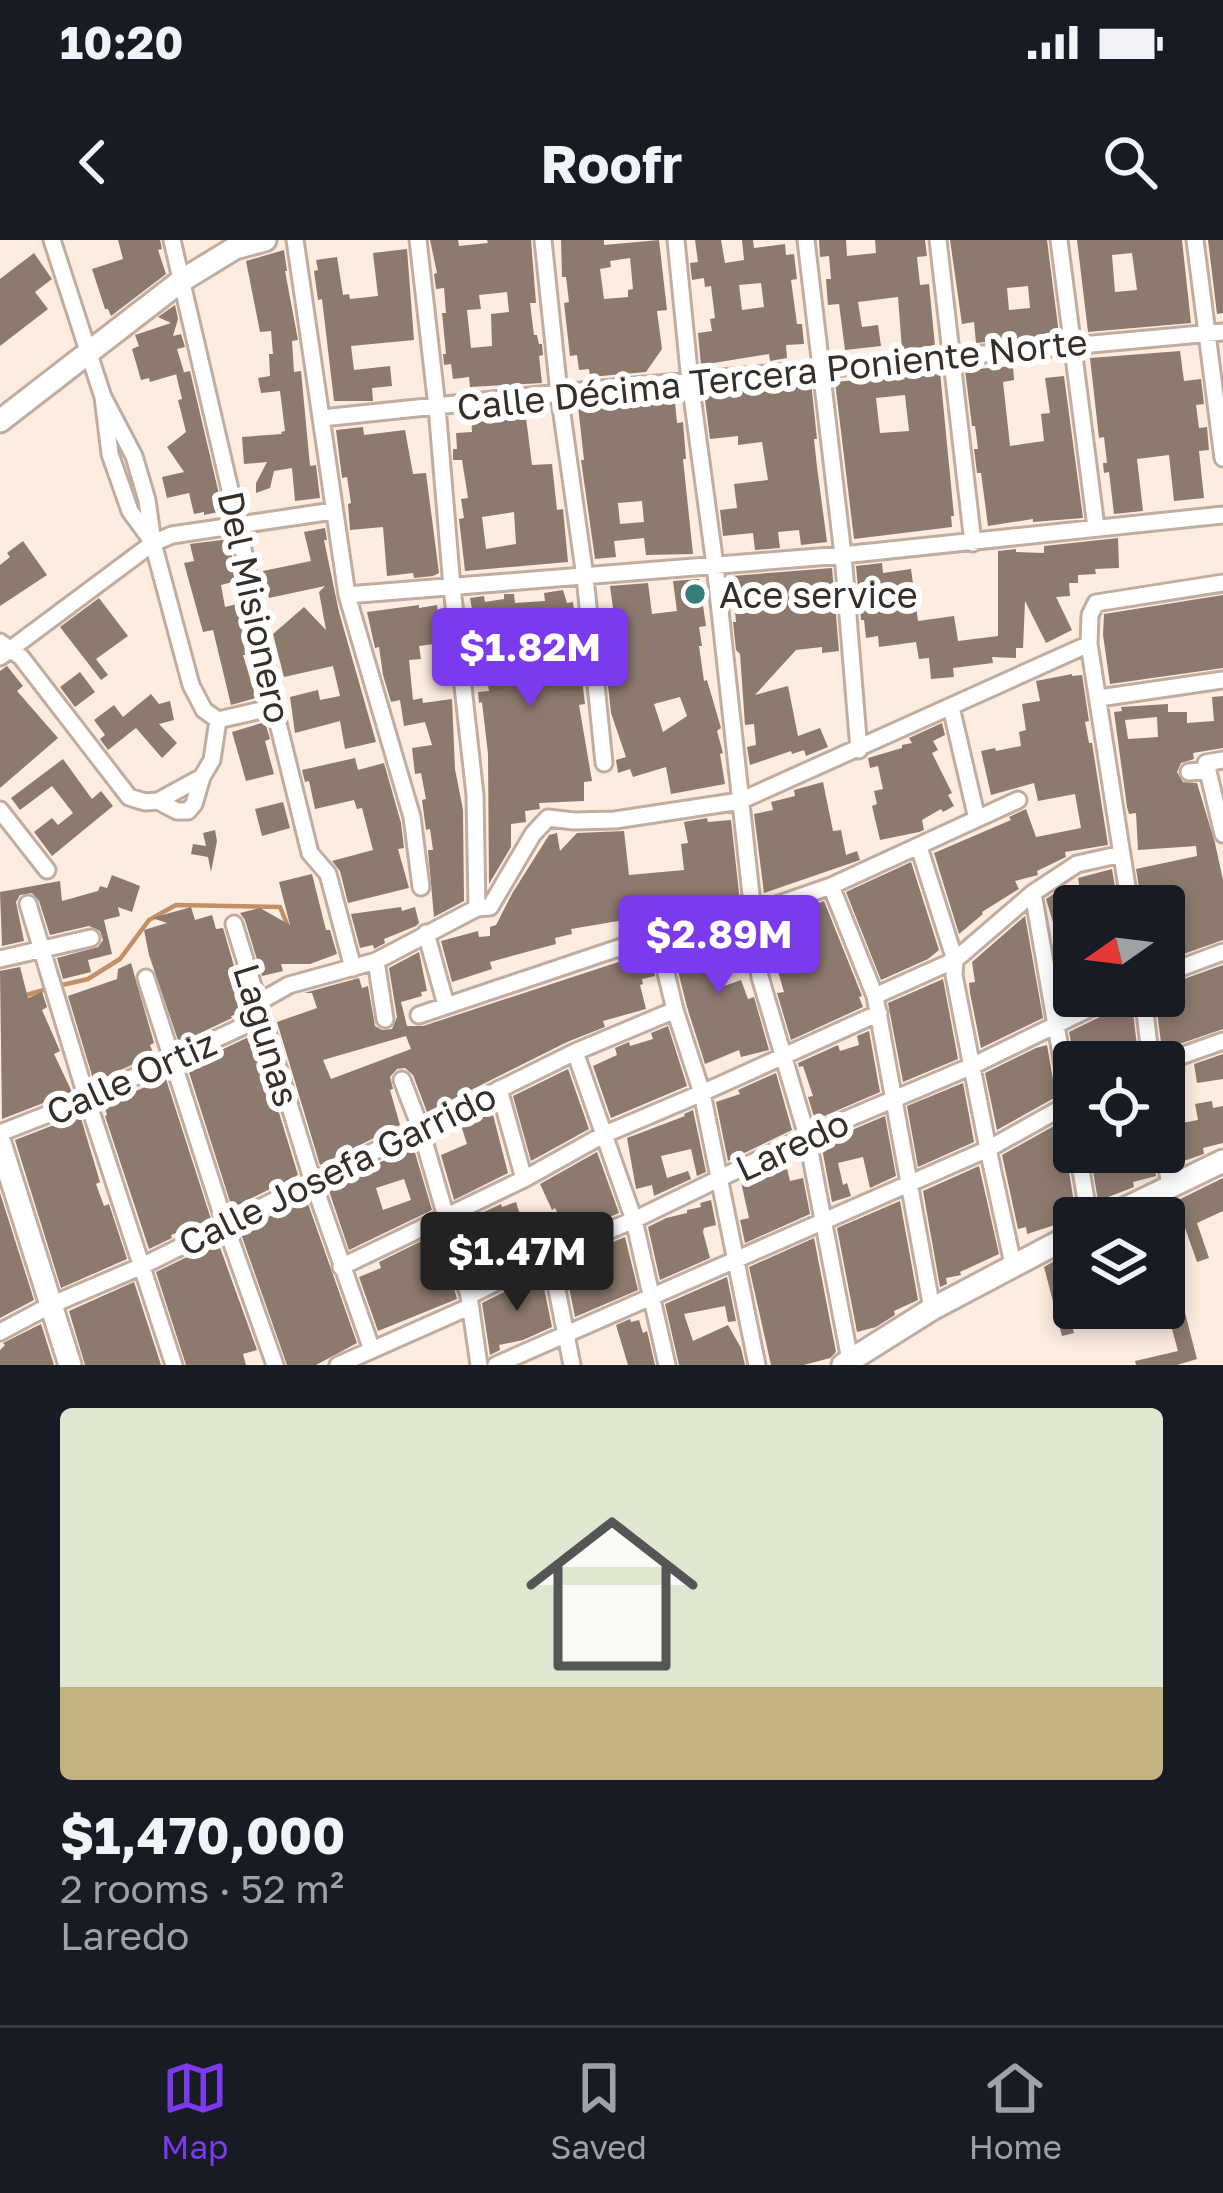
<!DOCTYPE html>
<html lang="en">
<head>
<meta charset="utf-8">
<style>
  body { margin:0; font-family:"Golos Text",sans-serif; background:#242831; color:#f1f3f6; height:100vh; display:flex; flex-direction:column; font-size:45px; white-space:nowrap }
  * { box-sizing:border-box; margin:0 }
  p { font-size:39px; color:#9ea1a6 }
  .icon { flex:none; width:66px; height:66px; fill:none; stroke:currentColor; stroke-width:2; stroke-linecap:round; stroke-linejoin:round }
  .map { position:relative; height:1125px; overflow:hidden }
  .drawer { display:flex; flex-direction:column; background:#171b24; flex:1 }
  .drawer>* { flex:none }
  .needle { width:78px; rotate:256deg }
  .tools { position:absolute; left:1053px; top:645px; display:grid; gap:24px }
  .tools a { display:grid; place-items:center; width:132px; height:132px; border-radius:12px; background:#171b24; box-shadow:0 6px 18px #0003; font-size:60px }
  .price { position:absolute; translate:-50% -102px; padding:0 27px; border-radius:12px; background:#7c3aed; color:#fff; font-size:39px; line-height:78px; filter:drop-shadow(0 3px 6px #0008) }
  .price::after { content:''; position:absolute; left:50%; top:72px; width:36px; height:27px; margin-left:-18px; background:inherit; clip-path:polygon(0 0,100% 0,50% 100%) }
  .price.current { background:#222; color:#fff }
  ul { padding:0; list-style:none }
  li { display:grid; align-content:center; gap:24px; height:636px; padding:0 60px }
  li+li { border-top:3px solid #363941 }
  li span { display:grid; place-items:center; height:372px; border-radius:12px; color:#555 }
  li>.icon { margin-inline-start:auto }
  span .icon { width:216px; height:216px; fill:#fffc; stroke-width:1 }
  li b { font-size:51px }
  .status { display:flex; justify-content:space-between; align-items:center; height:84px; padding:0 60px; background:#171b24; direction:ltr }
  .status svg { height:33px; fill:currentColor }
  header { display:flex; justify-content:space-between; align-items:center; height:156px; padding:0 60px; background:#171b24; font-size:54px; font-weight:700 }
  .dock { display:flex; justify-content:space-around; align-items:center; height:168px; border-top:3px solid #363941; background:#171b24; font-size:33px; color:#9ea1a6 }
  .dock a { display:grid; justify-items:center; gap:6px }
  .dock .current { color:#7c3aed }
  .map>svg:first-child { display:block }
</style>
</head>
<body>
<div class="status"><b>10:20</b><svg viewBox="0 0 49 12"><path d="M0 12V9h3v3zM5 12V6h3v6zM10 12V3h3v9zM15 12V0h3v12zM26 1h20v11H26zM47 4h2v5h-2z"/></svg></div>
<header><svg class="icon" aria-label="back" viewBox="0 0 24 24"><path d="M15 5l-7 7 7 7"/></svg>Roofr<svg class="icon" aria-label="search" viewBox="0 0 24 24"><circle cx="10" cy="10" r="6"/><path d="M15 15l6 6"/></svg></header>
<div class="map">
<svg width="1223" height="1125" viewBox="0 0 1223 1125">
  <rect width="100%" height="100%" fill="#fdece0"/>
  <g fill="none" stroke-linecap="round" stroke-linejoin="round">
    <path stroke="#c68e66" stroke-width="4.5" d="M58 746 88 739 120 719 149 680 176 665 280 667 287 684
      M23 756 47 749"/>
  </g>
  <path fill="#8d7a6e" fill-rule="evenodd" d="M118 0H160L162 9 158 10 166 34 111 76 108 69H105L92 29 123 19Z
    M430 0H458L459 6 488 3 487 0H531L536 63H530L534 95H537L539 104H542L543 115 539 116 542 143 470 147 469 137 453 139 451 124 444 125 443 114H446L442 73H446L444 48 436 49 434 34 437 33ZM507 52 509 72 491 74 492 106 471 108 467 70 481 69 479 55Z
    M561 0H604V5L659 0 667 70 657 71 662 109 646 132 590 137 589 129 579 130 577 115 570 116 564 63 569 62 566 37H562ZM630 18 633 49 628 50V57L604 59 600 29 611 27 610 21Z
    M695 0H721L725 23 744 20 742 0H753L754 8 785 4 786 15 794 14 797 39 791 40 797 84H802L804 104 786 105 787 118 770 121 769 114 701 125 698 93 712 91 710 79 715 78 711 46 705 47 704 38 692 40 690 23 698 22ZM761 43 764 67 742 70 739 45Z
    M819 0H846L847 16 876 13 875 0H925L927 16 917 17 920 45 929 44 935 106 902 109 898 57 858 62 862 87 878 85 881 106 845 110 839 64 828 65 826 39H831L829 16 820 17Z
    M950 0H1047L1059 94 976 103 974 82 962 84ZM1028 46 1030 68 1009 70 1007 48Z
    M1077 0H1182L1191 83 1088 92ZM1132 13 1137 50 1115 52 1112 15Z
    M1208 0H1223V73L1217 74Z
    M407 9 414 100 351 106 354 130 390 126 392 146 372 148 373 161H334L322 59 318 60 314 31 318 30 316 20 337 17 343 55 349 54 350 59 378 56 373 13Z
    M284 10 287 31H285L298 100 292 101 294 132 301 131 310 226 316 225 320 258 295 261 292 228 274 231 270 248 256 253V243L267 222 244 224 242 197 282 194 281 192 285 191 280 151 261 153 258 138 270 136 269 114H273L271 91 260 92 246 21Z
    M34 13 52 39 35 52 48 69 0 106V39Z
    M175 65 178 79 173 96 181 94 185 107 177 109 184 132 150 142 149 138 141 140 132 109 139 106 135 95 171 83 158 77Z
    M1180 111 1184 141 1201 139 1204 164 1196 165 1199 188 1207 187 1209 210 1199 211 1204 258 1174 261 1169 215 1137 219 1143 271 1114 274 1109 232 1104 233 1103 223H1107L1104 197 1099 198 1090 118Z
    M1013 126 1014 140 1003 142 1010 206 1044 201 1041 174 1050 173 1045 138 1064 136 1083 278 1033 282V279L988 286 981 233H977L974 209H978L975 186H972L965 130Z
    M190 131 223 271 204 275V272L194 274 189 253 167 258 162 237 184 232 167 207 186 192 178 160 182 159 176 134Z
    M940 132 954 276H951L952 287 854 299 835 142ZM905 155 909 191 880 193 876 158Z
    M811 142 817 199H814L817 227 827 302 801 305 799 290 778 292 780 308 755 310 753 293 723 296 720 270 737 268 734 244 768 240 762 202 738 205V196L710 199 704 152Z
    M632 159 633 166 675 162 677 183 683 182 686 219H683L693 314 646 315 644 298 614 301 616 317 595 319 581 220H584L578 166ZM642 261 644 282 620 284 618 263Z
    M525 170 532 225 552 224 557 270 563 269 568 322 465 331 459 279 464 278 461 259 468 258 462 220H453V209H457L456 193 472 192 471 175ZM514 272 516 304 486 309 482 277Z
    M363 187 364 195 405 190 413 234 426 233 439 333 433 336 414 338 413 333 387 336 383 287 350 290 348 264 351 263 347 237 342 238 336 190Z
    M325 288 327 300H324L339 372 376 502 345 509 340 481 295 493 290 457 318 450 320 460 340 456 333 426 284 437 273 394 304 367 326 390 319 352 325 346 269 358 263 331 311 321 304 292Z
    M1118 298 1119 328 1095 329 1096 334 1078 335V343H1069L1070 356 1056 357 1072 390 1046 403 1025 361 1023 408H1016V418L992 417 993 423 953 428 954 437 931 439 929 418 919 419 916 402 879 407 878 396 866 398 864 380H861L856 326 882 323 883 333 911 329 918 381 954 376 958 401 998 396V311L1016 309V312L1044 313V306Z
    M229 299 236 341 221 345 225 367 241 363 249 400 243 402 246 415H243L256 458 231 465 213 390 203 392 184 323 194 321 190 304Z
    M23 301 47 335 0 366V325L10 317 7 313Z
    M832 328 839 411 822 413V407L796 410 755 455 788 446 798 496 820 488 828 507 806 516 804 510 792 514 791 511 750 525 747 507 756 505 754 484 745 485 740 414 736 410 733 382H736L732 336Z
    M699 339 706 386 699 387 702 406H699L704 441 707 440 721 488 717 491 723 513 720 514 725 544 671 554 666 527 633 537 630 529 618 533 616 520 626 517 611 473 605 418 618 416 615 391 603 393 600 369 613 368 610 346 648 343 652 374 677 371 673 341ZM680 457 687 476 663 492 654 464Z
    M563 350 567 363 573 362 585 464 579 465 592 541 584 542V561L539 563 540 569 525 571 526 582 511 584V607L489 644 488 514 482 462 479 463 478 452 489 451 485 428 475 429 473 408 479 407 470 358 484 356 485 362 504 359V354H514L515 363 545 361 544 353Z
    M1223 355V428L1110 444 1103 395 1104 374Z
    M99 358 128 396 96 419 108 435 101 440 60 387Z
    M419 365V368L437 365 442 403 419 406 421 419 409 420 413 460 422 458 423 463 452 459 455 529 463 570 464 661 434 677 428 610H433L430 589 426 590 422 560 426 559 421 533 415 534 412 508 432 505 425 482 404 486 400 460 391 462 383 435 379 407 375 408 367 372Z
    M7 426 23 446 17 451 58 498 0 548V431Z
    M80 432 95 452 75 467 60 447Z
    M1072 434V436L1082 435 1089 481 1085 482 1089 503H1092L1108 605 1065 612 1066 617 1037 631 1038 635 1015 641 1019 649 982 672 983 674 959 694 934 613 1011 580 1009 577 1026 569 1036 597 1081 588 1075 554 1038 561 1034 543 991 555 981 511 995 508 996 511 1021 506 1019 492 1026 490 1022 464 1040 461 1036 441Z
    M151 454 159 464 170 461 174 480 159 484 177 503 162 518 136 488 108 510 100 499 105 495 94 480 114 465 123 477Z
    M1223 456V508L1193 513 1194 519 1181 523 1177 532 1183 542 1197 543 1215 603 1223 640V700L1164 721V666H1142L1136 629 1197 616 1196 606 1138 610 1136 573 1129 574 1127 567 1114 472 1122 471 1121 467 1168 464V472H1187V483L1214 481 1212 457ZM1157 477 1158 497 1128 499 1125 480Z
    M265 482 270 499 265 501 274 534 246 541 232 492Z
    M942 483 945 495 933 501 938 510 932 513 952 553 948 555 954 566 943 572 941 569 922 580 924 590 919 592 880 600 872 566 877 564 874 551 883 549 878 526 870 528 868 518 902 508V505L912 503 909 498Z
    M355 518 358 530 384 523 401 583 404 608 398 609 409 648 348 663 340 631 332 621 373 610 362 568 357 569 354 560 315 569 309 541 305 542 302 530Z
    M63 519 92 559 101 551 113 566 52 616 34 592 52 578 58 585 73 573 52 546 20 570 11 558Z
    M823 542 833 591 841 590 846 615 857 611 860 620 764 653 754 574 773 570 771 562 795 556 794 550Z
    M283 562 290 588 262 596 255 569Z
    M707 578 708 582 731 580 740 662 718 665V669L673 679 630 684V679L571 689 572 694 555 698 556 704 490 722 492 729 452 742 441 701 478 691 479 697 490 696V687L496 685 513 652 549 595 557 593 560 611 577 593 624 591 629 635 684 630 681 604 688 603 684 582Z
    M215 590 217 601 211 632 208 617 191 614 193 604 206 606 203 593Z
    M911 622 939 710 928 719 881 740 846 652Z
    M1112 629 1118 666H1083L1078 638Z
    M312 634 326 690H330L337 714 310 724H281L283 731 262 736 245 680 240 673 260 668 290 685 279 642Z
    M112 635 140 646 132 672 118 667 120 676 104 680 112 714 88 720 91 732 63 739 57 718 98 707 103 700 100 691 89 686 50 695 39 661 32 653 20 655 16 662 24 701 2 706 0 652 60 641 62 661 98 651 100 646 107 648Z
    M1061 649 1074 688V756H1088L1065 767 1056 715 1062 712 1046 659Z
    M824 661 862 756 859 757 863 767 791 800 777 753 784 752 768 698 807 686 801 669Z
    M191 667 195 680 212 675 216 689 223 688 247 771 231 776 232 778 179 803 149 715 144 690 167 683 152 678Z
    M401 667 402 671 415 667 419 683 416 686 384 699 385 703 374 709 373 705 360 708 351 674Z
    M1025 676 1043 778 981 808 970 753 969 743 975 742 972 722Z
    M735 689 736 694 742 693 747 725 732 727V724L710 729 716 749 741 740 748 759 754 757 769 810 741 817 739 810 705 824 687 767 672 707 681 705 680 702Z
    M419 712 427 751 421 752 422 756 401 762 407 786H423L649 712 655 736 642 739 643 744 640 745 646 769 603 781 605 787 567 802 427 872 413 835 405 828 397 829 390 837 393 849 390 850 400 885 320 925 277 782 317 768 312 753H304L359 738 362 748 368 746 375 786 382 790 392 789 397 777 389 728ZM406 796 411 809 331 839 323 820Z
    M131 723 154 803 150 805 154 815 94 842 68 756 117 739 118 729Z
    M1223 725V789L1162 810 1155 756H1164V746Z
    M20 727 28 758 42 752 47 767 42 770 60 811 54 814 72 852 2 879 0 731Z
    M943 739 958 819 903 842 888 763Z
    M1127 756H1131L1139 822H1075L1069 792 1120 767Z
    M668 786 687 846 611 878 593 826 617 815 615 808 629 802 630 806 653 799 651 793Z
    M869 791 880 852 815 880 808 857 813 856 803 826 799 827 798 823 838 805 840 811 859 805 857 796Z
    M255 794 298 935 232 968 187 826Z
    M1047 805 1056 857 997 890 985 833 1036 808Z
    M1223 814V839L1197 843 1194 824Z
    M568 829 589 889 531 921 513 856Z
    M1173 831 1177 852 1171 853 1176 884 1198 880 1195 864 1212 861 1213 868 1223 866V903L1203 908 1204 914 1178 923 1174 902 1164 895V834Z
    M776 833 792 890 728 921 716 862 740 854 738 850Z
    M165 836 211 979 171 995 172 998 149 1009 105 876 107 875 104 864 155 843 154 841Z
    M963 843 974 902 918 927 907 866Z
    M491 867 508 933 454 960 441 915 467 904 460 882Z
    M693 870 706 932 697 936 691 909 661 916 667 938 688 931 691 939 654 956 652 945 636 949 627 898 685 876 684 874Z
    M80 875 100 942 96 944 104 966 109 964 127 1019 61 1048 15 900Z
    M885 876 896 936 870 948 863 917 838 923 843 945 847 943 851 956 832 962 821 903Z
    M1061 882 1064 896 1074 901 1067 907 1066 913 1075 969 1063 971 1064 982 1027 994 1026 987 1018 989 1002 915Z
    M413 906 432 970 349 1010 328 948ZM404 939 411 960 383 970 376 948Z
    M597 912 619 973 580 990 573 976 561 981 555 968 552 970 540 944Z
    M1090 912H1136V915L1152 912 1156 936 1133 942 1134 947 1098 961Z
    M785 920 790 941 803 938 810 974 745 1003 740 980 749 978 741 942Z
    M979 926 999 1014 960 1032 961 1035 946 1038 947 1044 940 1047 923 951Z
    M1223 938V971L1197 983 1209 1018 1197 1022 1185 988 1172 963Z
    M0 953 34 1060 0 1078Z
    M306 958 357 1103 316 1125H287L240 991Z
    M711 960 716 985 704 988 703 992 710 1018 660 1040 648 987 666 978 687 973V970L701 967 700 963Z
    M900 961 918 1060 894 1071 895 1075 876 1087 857 1092 837 988Z
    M516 962 526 993 506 1000 513 1020 476 1039 460 983 501 964 502 967Z
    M438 993 457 1059 378 1091 359 1037 381 1028 379 1022Z
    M625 997 638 1050 575 1077 564 1022Z
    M814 998 836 1112 830 1118 804 1125H771L749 1027Z
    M218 1002 257 1110 243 1114 246 1125H186L156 1032Z
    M1056 1020 1074 1093 1062 1096 1044 1027Z
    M727 1037 736 1081 728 1082 725 1066 684 1074 693 1101 728 1085 741 1108 745 1125H679L665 1064Z
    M542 1038 552 1087 523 1100 499 1105 500 1110 490 1115 482 1063 524 1042Z
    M134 1042 161 1125H85L69 1071Z
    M1185 1073 1197 1119 1177 1125H1136L1135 1121 1178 1111 1169 1078Z
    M630 1079 631 1082 639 1080 643 1093 647 1091 655 1125H628L616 1085Z
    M41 1084 54 1125H0V1110L5 1105 3 1103Z"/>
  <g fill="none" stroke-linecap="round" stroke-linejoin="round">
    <g stroke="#c1ad9f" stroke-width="21">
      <path id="street" d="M52 0 103 157 110 214 130 271 152 301
        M172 0 238 284 274 467 310 613 328 634 353 728
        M295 0 347 355 412 577 421 647
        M418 0 437 167 452 347 475 555 477 668
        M543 0 559 153 585 337 604 523
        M676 0 690 141 715 325 760 737 807 896 850 1120
        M806 0 843 315 859 510
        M938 0 973 303
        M1059 0 1096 287
        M1195 0 1223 218
        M103 157 134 216 147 260 153 303 191 445 204 470 218 480
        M322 178 559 153 1223 92
        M347 355 843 315 1223 275
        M0 402 21 417 129 557 145 562 158 561 202 537 212 520 218 480
        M0 417 153 303 172 295 333 271
        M1099 458 1223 440
        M951 467 977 579
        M218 480 274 467
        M1223 520 1206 523 1223 594
        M1189 532 1208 530
        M158 561 177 571H188L194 564 202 537
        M0 570 47 630
        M919 607 955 720 954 735 988 909 1013 1024
        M831 646 875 756 932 1069
        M1033 653 1074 889
        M28 664 87 859 174 1125
        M1130 666 1089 404 1090 375 1096 363 1223 343
        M234 684 313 942 372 1110
        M426 693 446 765
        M657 695 675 770 702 853 757 1125
        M0 719 91 698
        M376 721 385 779
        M1164 734 1223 712
        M146 738 225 984 275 1125
        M875 756 955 720 1033 653 1077 624 1122 614
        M1143 756 1151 822
        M258 766 266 758 289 745 376 721 477 668 490 667 533 594 548 578 574 581 615 580 740 561 1089 404
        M419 775 657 695 753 673 831 646 1018 560
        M575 812 634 980 667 1125
        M1164 822 1223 801
        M402 840 420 887 469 1056 479 1125
        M499 849 524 939
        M0 893 87 859 261 778
        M1164 908 1170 947
        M1078 912 1089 978
        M550 1015 572 1125
        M341 1027 524 939 603 895 702 853 879 773
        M469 1056 550 1015 634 980 807 896 972 826 1115 756
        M0 1092 51 1065 142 1026 575 812 675 770
        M338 1125 469 1067
        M496 1125 988 909 1074 861"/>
    </g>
    <g stroke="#c1ad9f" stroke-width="27">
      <path id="secondary" d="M0 181 181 41 235 8 265 0
        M0 903 70 1125
        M1106 978 1223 921
        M843 1125 932 1069 1074 994"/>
    </g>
    <use href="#street" stroke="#fff" stroke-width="15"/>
    <use href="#secondary" stroke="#fff" stroke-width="21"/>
  </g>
  <circle fill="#367e79" stroke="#fff" stroke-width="4.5" cx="695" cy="354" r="12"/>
  <g text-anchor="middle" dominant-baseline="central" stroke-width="12" stroke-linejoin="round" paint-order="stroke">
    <g font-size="36" fill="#362e28" stroke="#fff">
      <text transform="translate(772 134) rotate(-6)">Calle Décima Tercera Poniente Norte</text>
      <text transform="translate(255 367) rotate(78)">Del Misionero</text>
      <text transform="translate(267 795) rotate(73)">Lagunas</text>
      <text transform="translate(131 837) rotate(-24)">Calle Ortiz</text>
      <text transform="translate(792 905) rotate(-25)">Laredo</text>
      <text transform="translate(337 929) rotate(-26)">Calle Josefa Garrido</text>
    </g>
    <g font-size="36" fill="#362e28" stroke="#fff" text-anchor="start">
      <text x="719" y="354">Ace service</text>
    </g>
  </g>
</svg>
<div class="tools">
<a><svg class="needle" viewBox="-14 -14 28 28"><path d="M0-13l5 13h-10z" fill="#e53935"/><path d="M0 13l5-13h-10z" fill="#9ea1a6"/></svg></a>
<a><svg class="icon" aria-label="locate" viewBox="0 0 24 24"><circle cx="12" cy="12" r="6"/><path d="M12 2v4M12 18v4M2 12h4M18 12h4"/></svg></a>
<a><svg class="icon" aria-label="layers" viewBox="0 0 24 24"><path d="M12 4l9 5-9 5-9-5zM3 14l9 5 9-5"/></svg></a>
</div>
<b class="price" style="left:530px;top:470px">$1.82M</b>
<b class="price" style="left:719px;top:757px">$2.89M</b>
<b class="price current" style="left:517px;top:1074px">$1.47M</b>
</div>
<section class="drawer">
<ul>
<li><span style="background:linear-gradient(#dfe7d0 75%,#c2b280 0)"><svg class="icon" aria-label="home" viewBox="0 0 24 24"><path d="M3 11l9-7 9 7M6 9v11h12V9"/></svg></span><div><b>$1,470,000</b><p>2 rooms · 52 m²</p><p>Laredo</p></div></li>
</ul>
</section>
<nav class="dock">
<a class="current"><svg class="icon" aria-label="map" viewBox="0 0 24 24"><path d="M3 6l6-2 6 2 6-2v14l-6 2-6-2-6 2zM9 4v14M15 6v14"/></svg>Map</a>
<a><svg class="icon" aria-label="saved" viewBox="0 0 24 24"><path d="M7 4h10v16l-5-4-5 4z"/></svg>Saved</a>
<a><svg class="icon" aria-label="home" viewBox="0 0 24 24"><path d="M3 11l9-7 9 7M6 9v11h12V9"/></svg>Home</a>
</nav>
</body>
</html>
